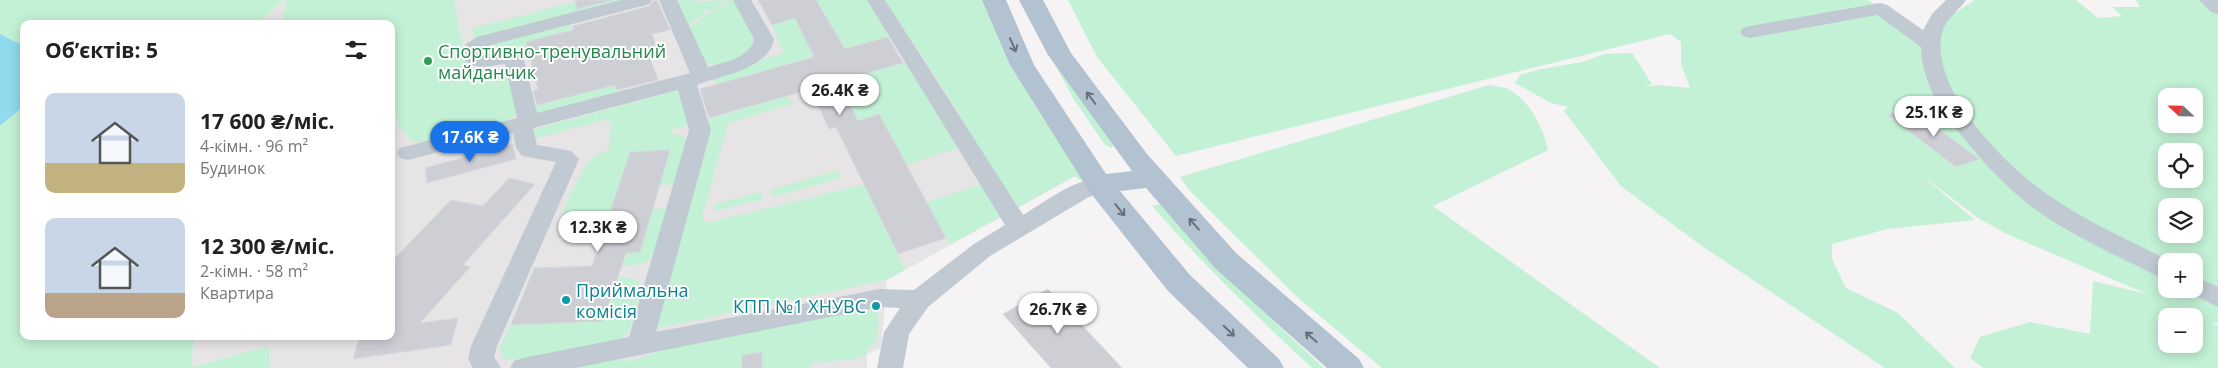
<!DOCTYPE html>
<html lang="uk">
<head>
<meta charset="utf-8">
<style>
  body { margin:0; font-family:"Open Sans",sans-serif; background:#f6f6f6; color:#222; height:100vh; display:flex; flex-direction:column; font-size:19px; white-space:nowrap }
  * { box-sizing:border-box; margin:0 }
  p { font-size:16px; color:#767676 }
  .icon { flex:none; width:28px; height:28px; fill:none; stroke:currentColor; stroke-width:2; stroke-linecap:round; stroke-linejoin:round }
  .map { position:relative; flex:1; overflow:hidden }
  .drawer { position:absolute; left:20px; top:20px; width:375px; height:320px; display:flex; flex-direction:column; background:#fff; border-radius:10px; box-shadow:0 2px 12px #0003 }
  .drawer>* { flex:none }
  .needle { width:32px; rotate:292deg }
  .controls { position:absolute; left:2158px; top:88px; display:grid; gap:10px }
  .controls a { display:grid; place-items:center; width:45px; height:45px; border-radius:10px; background:#fff; box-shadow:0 2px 12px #0003; font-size:25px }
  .price { position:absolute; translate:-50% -42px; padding:0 11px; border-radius:18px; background:#fff; color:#222; font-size:16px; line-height:32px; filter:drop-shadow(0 1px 2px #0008) }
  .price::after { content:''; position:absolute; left:50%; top:30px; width:15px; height:11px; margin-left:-8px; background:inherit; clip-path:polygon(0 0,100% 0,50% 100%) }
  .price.current { background:#1a73e8; color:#fff }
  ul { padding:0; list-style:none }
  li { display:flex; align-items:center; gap:15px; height:125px; padding:0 25px }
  li span { display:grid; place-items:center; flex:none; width:140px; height:100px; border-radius:10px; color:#555 }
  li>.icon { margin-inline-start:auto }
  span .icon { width:60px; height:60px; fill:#fffc; stroke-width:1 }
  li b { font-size:21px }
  h2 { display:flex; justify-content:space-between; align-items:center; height:60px; padding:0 25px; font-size:21px }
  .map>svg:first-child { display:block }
</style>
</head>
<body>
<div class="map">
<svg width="2218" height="368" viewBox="0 0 2218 368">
  <rect width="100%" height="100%" fill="#f5f3f3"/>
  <path fill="#e6e4e5" d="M284 0H966L979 26 1074 177 887 280 881 348 867 354V368H269V346L190 367 194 336H391V24H257Z"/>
  <path fill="#c3f1d5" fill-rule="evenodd" d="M0 0H284L257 24H24V46L0 34Z
    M287 0H454L470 84C483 81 497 74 510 78L518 111 512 118 503 123C485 127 433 146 417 142 386 135 391 63 391 38L393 36 391 37V24H282Z
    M583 0H630L475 40 472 28Z
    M674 0H694L692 1C698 3 718 0 728 0L708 11 705 9 703 11 705 13 686 27Z
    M732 0H740L762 39 751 56C704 68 709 74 687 30L715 9Z
    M816 0H877L894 32 888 37 845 49Z
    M885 0H989L1086 175 1083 182 1074 176 1015 209 946 93Z
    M1020 0 1113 145 1112 148 1105 145 1073 98Z
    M1068 0H1868L1935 44 1940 28 1950 16 1975 0H2076L2098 18 2122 16 2112 7H2140L2136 0H2218V324L2211 322 2218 326V368H1984L1970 358 1980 337 2030 322 2090 334 2093 281 2147 294 2009 235 1978 218 1920 174 1975 220 1887 229 1832 244V259L1846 288 1898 313 1955 368H1885L1699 244 1621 186 1564 111 1568 107 1551 103 1515 83 1520 75 1541 69 1583 62 1604 54 1632 53 1652 84 1643 87 1659 85 1690 88 1681 64V42L1670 34 1176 156 1097 57ZM2166 96H2194V124H2166ZM2166 151H2194V179H2166ZM2166 206H2194V234H2166ZM2166 261H2194V289H2166ZM2166 316H2194V344H2166Z
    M795 18 814 57 715 85 714 80 716 74 784 53 772 25Z
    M571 21 573 30 526 42 527 47 491 57 478 55V48Z
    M914 60 966 145 906 165 879 115 858 121 838 81Z
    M615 85 619 94 536 116 534 106Z
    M1489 85C1495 86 1503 87 1508 89 1530 101 1543 127 1548 150L1433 206 1660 368H1382L1297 297 1188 189 1180 177Z
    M676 91H681L690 125 672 129 669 132C678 134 684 134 688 144L676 184 660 185 670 150 630 152 602 236H568L560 233C555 220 578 180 585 166 591 157 598 153 609 150V136L612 125 609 119 517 143H514V139L520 133Z
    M788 96 792 104 728 123 702 219 707 223 867 184 905 270 886 280 644 331 709 125V119Z
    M24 106V336H194L191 367 269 346V368H0V126Z
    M837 170 841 178 773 197 770 190Z
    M989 182 1009 212 951 244 946 238 926 202Z
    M761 192 763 199 715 211 714 204Z
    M1160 204 1230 280 1324 368H1312C1256 316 1202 263 1152 206Z
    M672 207C667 227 661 261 636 265 625 267 612 265 600 265L653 209Z
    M617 278H631L638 281 640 290 630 330 621 340 520 362 503 358 499 348 511 325 603 321Z
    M870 306 877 308C879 321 880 333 874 345L867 348V354L855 359 811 363V368H547L610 358 623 361 633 360 664 350Z"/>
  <path fill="#90daee" d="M0 34 24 46V106L0 126Z"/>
  <path fill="#cdcfd5" stroke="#d7d9de" d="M575 0H613L577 9Z
    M657 0 670 30 652 34 660 56 650 59 658 80 617 90 615 85 537 105 533 91 538 89 526 42 573 30V26L650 6 653 1Z
    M758 0H816L845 49 888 37 903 63 838 81 858 121 879 114 946 238 898 254 836 127 829 129 811 89 709 118 700 89 814 57 795 18 772 25Z
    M1910 108 1979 159 1956 167 1888 115Z
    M513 144 516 159 427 183 425 168Z
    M670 150 640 252 626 253 603 321 511 325 534 268 592 266 630 152Z
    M509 178 535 184 463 265 470 267 420 323 458 318 451 345 353 359 360 336H391V262L451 200 483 206Z
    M1048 289 1122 368H1051L1003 314Z
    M762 352V368H742V355Z"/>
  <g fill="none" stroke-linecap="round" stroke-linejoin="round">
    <path fill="#c1cad2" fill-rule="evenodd" d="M621 0H652L650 4 491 45 480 54 485 55 509 52 521 56 524 60 537 113 690 73 659 0H677L708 67C724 62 750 58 754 39L733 0H751L774 39C769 69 721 76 697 85L711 130 656 332 880 289 914 290 974 244 1005 225 867 0H885L1023 215C1043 203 1084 172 1107 179L1110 184 1107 189 1087 198 990 256 928 307 909 334 903 368H877L884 332 900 308 880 307 575 368H510L514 361 523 358 629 337 689 130 678 90 533 128 537 145 571 151 579 159 497 346 494 357 501 368H473L468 359 471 346 556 162 522 156 516 148 513 133 408 160 400 158 397 153 400 148 517 118 505 64C488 66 472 72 460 55L466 44 477 37Z
      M1946 0H1966C1958 12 1946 18 1942 33 1929 89 2005 165 2047 194 2085 221 2128 240 2170 261H2166V279L2157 276C2114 254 2067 234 2028 204 2003 184 1981 160 1961 135 1940 109 1922 82 1921 47L1877 15 1750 38 1743 36 1740 32 1743 28 1750 26 1880 3 1887 5 1923 30 1932 14Z
      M2199 0H2218V14L2211 12Z
      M2194 276 2218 287V307L2185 291 2184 289H2194Z"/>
    <path fill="#b3c2d1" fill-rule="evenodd" d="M982 0H1006L1034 65 1106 174 1132 171 1048 55 1019 0H1043L1071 53 1147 154 1236 253 1359 359 1364 368H1327L1216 269 1146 188 1120 191 1190 275 1279 359 1284 368H1248L1168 291 1089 191 1010 65Z"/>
  </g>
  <defs><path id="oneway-shaft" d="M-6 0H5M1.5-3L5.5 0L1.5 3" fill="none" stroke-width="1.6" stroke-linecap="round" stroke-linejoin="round" transform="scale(1.25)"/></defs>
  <g stroke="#64717d">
    <use href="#oneway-shaft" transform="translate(1013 45) rotate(66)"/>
    <use href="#oneway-shaft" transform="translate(1091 98) rotate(-127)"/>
    <use href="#oneway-shaft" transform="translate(1120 210) rotate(51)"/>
    <use href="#oneway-shaft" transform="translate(1194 224) rotate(-131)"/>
    <use href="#oneway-shaft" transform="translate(1229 331) rotate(44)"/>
    <use href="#oneway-shaft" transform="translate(1311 337) rotate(-138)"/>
  </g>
  <circle fill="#2e9e5b" stroke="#fff" stroke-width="2" cx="428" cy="61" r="5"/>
  <g fill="#0f9aa8" stroke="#fff" stroke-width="2">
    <circle cx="566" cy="300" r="5"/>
    <circle cx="876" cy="306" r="5"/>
  </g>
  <g text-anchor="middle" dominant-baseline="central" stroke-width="4" stroke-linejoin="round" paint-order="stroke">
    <g font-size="18" fill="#27864d" stroke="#fff" text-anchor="start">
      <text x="438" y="51">Спортивно-тренувальний<tspan x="438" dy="21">майданчик</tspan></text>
    </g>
    <g font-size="18" fill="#0d838f" stroke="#fff" text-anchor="start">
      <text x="576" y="290">Приймальна<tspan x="576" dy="21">комісія</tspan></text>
      <text x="866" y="306" text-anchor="end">КПП №1 ХНУВС</text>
    </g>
  </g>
</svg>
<div class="controls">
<a><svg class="needle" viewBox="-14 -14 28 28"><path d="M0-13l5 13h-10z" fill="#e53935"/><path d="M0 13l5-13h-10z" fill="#767676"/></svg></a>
<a><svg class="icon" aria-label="locate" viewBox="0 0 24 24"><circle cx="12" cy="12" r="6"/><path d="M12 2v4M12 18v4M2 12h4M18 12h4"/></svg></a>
<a><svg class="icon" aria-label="layers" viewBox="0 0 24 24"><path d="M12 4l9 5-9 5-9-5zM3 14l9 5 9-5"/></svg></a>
<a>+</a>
<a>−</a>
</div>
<b class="price" style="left:840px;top:116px">26.4K ₴</b>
<b class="price" style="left:1934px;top:138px">25.1K ₴</b>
<b class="price current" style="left:470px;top:163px">17.6K ₴</b>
<b class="price" style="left:598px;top:253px">12.3K ₴</b>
<b class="price" style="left:1058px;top:335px">26.7K ₴</b>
<section class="drawer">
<h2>Об’єктів: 5<svg class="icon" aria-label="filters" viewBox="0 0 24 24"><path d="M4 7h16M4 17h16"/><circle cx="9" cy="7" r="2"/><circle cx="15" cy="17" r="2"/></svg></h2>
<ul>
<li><span style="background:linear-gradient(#c9d6e8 70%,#c2b280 0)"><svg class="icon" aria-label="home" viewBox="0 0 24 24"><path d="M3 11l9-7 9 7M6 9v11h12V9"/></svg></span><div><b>17 600 ₴/міс.</b><p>4-кімн. · 96 m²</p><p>Будинок</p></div></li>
<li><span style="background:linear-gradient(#c9d6e8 75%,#b9a48a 0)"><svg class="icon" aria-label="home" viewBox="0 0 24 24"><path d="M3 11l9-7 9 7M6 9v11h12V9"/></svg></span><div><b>12 300 ₴/міс.</b><p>2-кімн. · 58 m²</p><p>Квартира</p></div></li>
</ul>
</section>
</div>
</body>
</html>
